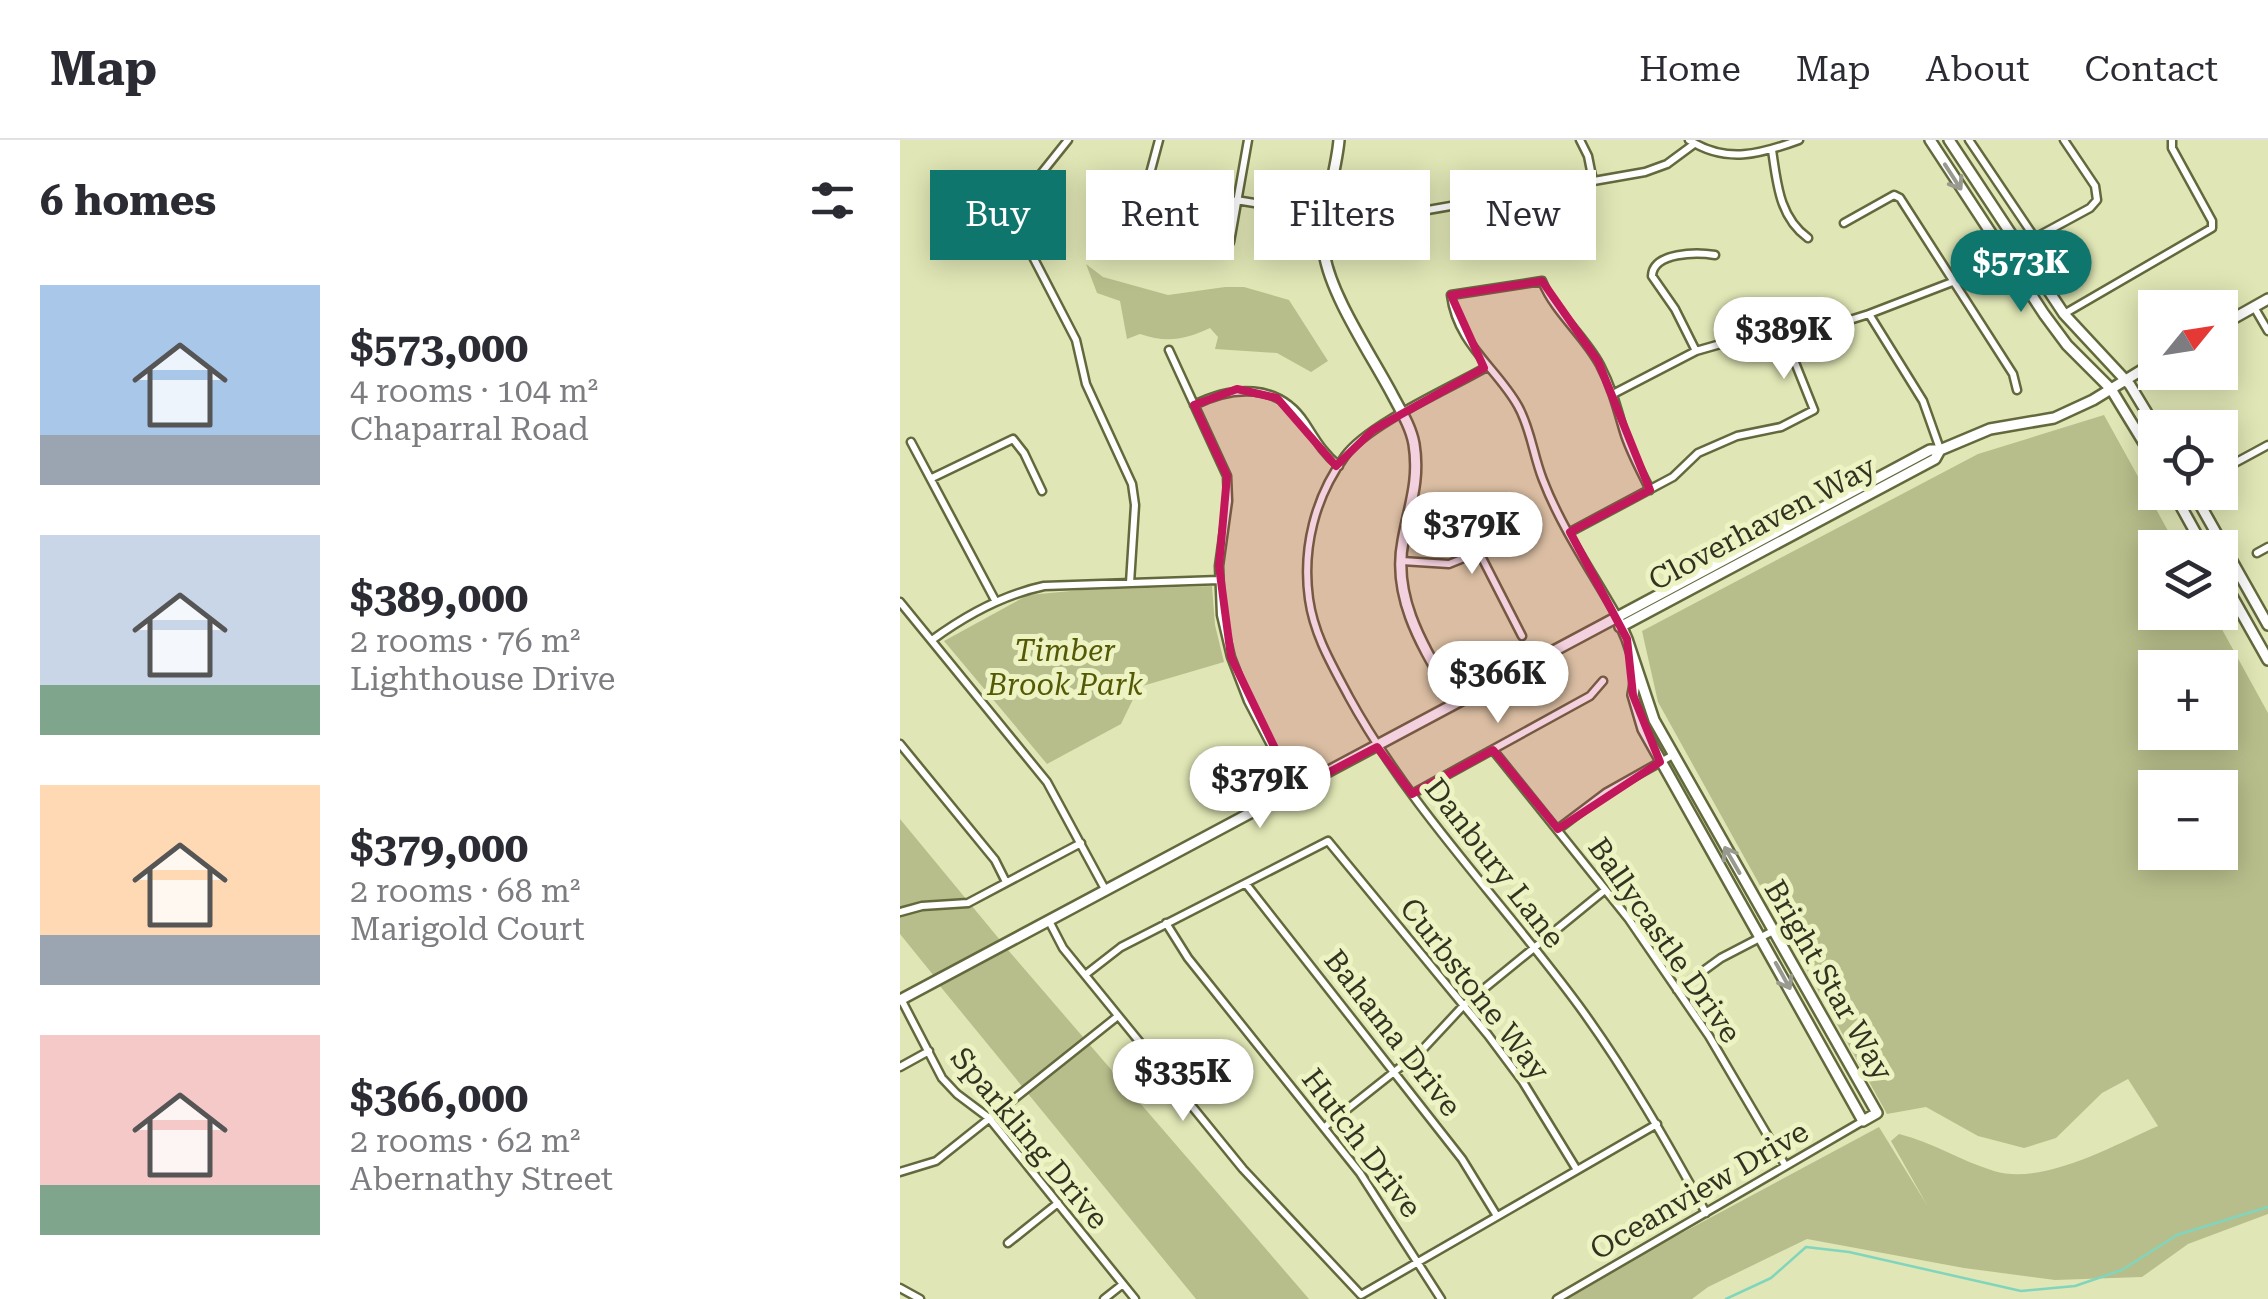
<!DOCTYPE html>
<html lang="en">
<head>
<meta charset="utf-8">
<style>
  body { margin:0; font-family:"Roboto Serif",serif; background:#f2f2f3; color:#2b2b33; height:100vh; display:flex; flex-direction:column; font-size:38px; white-space:nowrap }
  * { box-sizing:border-box; margin:0 }
  p { font-size:32px; color:#7c7c81 }
  .icon { flex:none; width:55px; height:55px; fill:none; stroke:currentColor; stroke-width:2; stroke-linecap:round; stroke-linejoin:round }
  .map { position:relative; flex:1; overflow:hidden }
  .drawer { display:flex; flex-direction:column; background:#fff; width:900px }
  .drawer>* { flex:none }
  .banner { position:absolute; left:30px; top:30px; width:950px; height:90px; display:flex; gap:20px }
  .needle { width:65px; rotate:60deg }
  .fabs { position:absolute; left:1238px; top:150px; display:grid; gap:20px }
  .fabs a { display:grid; place-items:center; width:100px; height:100px; border-radius:0px; background:#fff; box-shadow:0 5px 25px #0003; font-size:50px }
  .price { position:absolute; translate:-50% -85px; padding:0 22px; border-radius:35px; background:#fff; color:#222; font-size:32px; line-height:65px; filter:drop-shadow(0 2px 5px #0008) }
  .price::after { content:''; position:absolute; left:50%; top:60px; width:30px; height:22px; margin-left:-15px; background:inherit; clip-path:polygon(0 0,100% 0,50% 100%) }
  .price.on { background:#0f766e; color:#fff }
  ul { padding:0; list-style:none }
  li { display:flex; align-items:center; gap:30px; height:250px; padding:0 40px }
  li span { display:grid; place-items:center; flex:none; width:280px; height:200px; border-radius:0px; color:#555 }
  li>.icon { margin-inline-start:auto }
  span .icon { width:120px; height:120px; fill:#fffc; stroke-width:1 }
  li b { font-size:42px }
  h2 { display:flex; justify-content:space-between; align-items:center; height:120px; padding:0 40px; font-size:42px }
  .pill { padding:0 35px; border-radius:0px; background:#fff; box-shadow:0 5px 25px #0003; font-size:35px; line-height:90px }
  .pill.on { background:#0f766e; color:#fff }
  header { display:flex; align-items:center; gap:60px; box-sizing:border-box; height:140px; padding:0 50px; background:#fff; border-bottom:2px solid #e1e1e2 }
  header strong { font-size:48px }
  nav { display:flex; gap:55px; margin-inline-start:auto; font-size:35px }
  main { display:flex; flex:1; min-height:0 }
  .map>svg:first-child { display:block }
</style>
</head>
<body>
<header>
<strong>Map</strong>
<nav><a>Home</a><a>Map</a><a>About</a><a>Contact</a></nav>
</header>
<main>
<section class="drawer">
<h2>6 homes<svg class="icon" aria-label="filters" viewBox="0 0 24 24"><path d="M4 7h16M4 17h16"/><circle cx="9" cy="7" r="2"/><circle cx="15" cy="17" r="2"/></svg></h2>
<ul>
<li><span style="background:linear-gradient(#a9c7e8 75%,#9aa5b1 0)"><svg class="icon" aria-label="home" viewBox="0 0 24 24"><path d="M3 11l9-7 9 7M6 9v11h12V9"/></svg></span><div><b>$573,000</b><p>4 rooms · 104 m²</p><p>Chaparral Road</p></div></li>
<li><span style="background:linear-gradient(#c9d6e8 75%,#7fa58c 0)"><svg class="icon" aria-label="home" viewBox="0 0 24 24"><path d="M3 11l9-7 9 7M6 9v11h12V9"/></svg></span><div><b>$389,000</b><p>2 rooms · 76 m²</p><p>Lighthouse Drive</p></div></li>
<li><span style="background:linear-gradient(#ffd9b3 75%,#9aa5b1 0)"><svg class="icon" aria-label="home" viewBox="0 0 24 24"><path d="M3 11l9-7 9 7M6 9v11h12V9"/></svg></span><div><b>$379,000</b><p>2 rooms · 68 m²</p><p>Marigold Court</p></div></li>
<li><span style="background:linear-gradient(#f6c9c9 75%,#7fa58c 0)"><svg class="icon" aria-label="home" viewBox="0 0 24 24"><path d="M3 11l9-7 9 7M6 9v11h12V9"/></svg></span><div><b>$366,000</b><p>2 rooms · 62 m²</p><p>Abernathy Street</p></div></li>
</ul>
</section>
<div class="map">
<svg width="1368" height="1159" viewBox="0 0 1368 1159">
  <rect width="100%" height="100%" fill="#e0e6b5"/>
  <path fill="#b8be8b" fill-rule="evenodd" d="M186 124 203 137 268 155 325 147H344L389 160 428 221 411 232 377 213 315 209 318 197 310 188C285 200 266 203 240 194L227 199 220 161 197 153Z
    M1204 275 1277 407 1255 408V472L1313 473 1368 573V1074L1288 1104 1242 1137 1155 1140 1064 1128 907 1099 808 1147 792 1159H659L979 987 1027 1065 991 1001 999 994C1032 1002 1061 1021 1094 1031 1143 1046 1214 1005 1258 986L1228 939 1202 953 1156 998 1124 1008 1078 996 1026 967 987 974 758 562 742 491 1078 314ZM1255 528H1320V592H1255ZM1255 648H1320V712H1255Z
    M312 446 315 485 324 522 239 547 221 584 147 624 44 501 128 455 182 450Z
    M0 679 100 800 34 836 0 794Z
    M108 810 409 1159H296L40 846Z"/>
  <g fill="none" stroke-linecap="round" stroke-linejoin="round">
    <path stroke="#80d5bc" stroke-width="2.5" d="M826 1159 871 1138 906 1107 949 1112 1121 1151 1175 1146 1222 1130 1277 1095 1368 1067"/>
    <g stroke="#64693d" stroke-width="11">
      <path id="street" d="M168 0 140 35 103 59 176 200 186 244 232 344 235 365 230 443
        M259 0 248 41 223 90C240 122 301 105 330 102L348 0
        M680 0 688 16 693 41
        M789 0C826 24 861 14 899 0
        M1069 0 1135 98
        M872 10C877 43 879 77 908 98
        M336 60 465 81 745 32 767 24 794 4
        M944 83 994 55 1000 58 1113 234 1117 250
        M1120 106 1190 68 1197 60 1195 46 1164 0
        M1055 141 1095 114 1105 115
        M1354 167 1368 191
        M969 174 1023 261 1040 309
        M1164 174 1312 88V81L1272 8V0
        M269 210 327 336 328 361 319 426 321 475 331 517 348 561 394 649
        M796 211 775 169 752 136C753 112 797 112 815 115
        M585 228C550 248 467 285 445 316 415 357 402 408 409 459 414 495 432 525 449 557 511 670 603 762 679 866 727 932 767 1002 806 1073
        M1287 232 1290 237
        M715 253 796 211 824 203 886 200 969 174 1055 141 1065 143 1100 124 1105 115
        M294 265C332 246 378 242 405 283 416 300 423 313 439 326
        M11 302 96 462
        M1320 331 1368 305
        M32 338 113 299 124 313 142 351
        M670 392 773 337 798 313 837 296 881 287 914 270 886 200
        M1357 413 1368 407
        M502 421 549 424 579 412 622 496
        M0 462 147 642 206 751
        M717 476C692 432 661 387 643 340 633 315 631 289 618 266 597 228 557 204 551 155L642 141C655 173 684 195 700 225 712 248 717 268 724 292 730 312 741 331 750 350
        M32 500C66 475 102 455 144 446L319 440
        M0 604 95 720 106 742
        M593 610 728 778 809 896 885 1025
        M512 654 690 556 703 541
        M658 689 707 652 773 615
        M346 744 562 1019 597 1076
        M0 772 22 766 68 763 181 703
        M149 781 163 808 343 1029 461 1155 757 984
        M266 783 288 818 460 1033 541 1159
        M185 835 221 807 428 701 588 895 623 942 677 1030
        M777 850 821 818 873 791
        M1 859 42 938 57 954 89 978 235 1159
        M0 927 29 911
        M426 986 523 909 564 865 705 750
        M0 1032 36 1021 218 876
        M108 1103 158 1063
        M0 1148 20 1159
        M204 1159 223 1144
        M657 1159 963 981"/>
    </g>
    <g stroke="#64693d" stroke-width="14">
      <path id="secondary" d="M439 0C436 36 419 78 424 112 430 155 472 216 493 256 501 271 511 287 514 304 520 341 509 367 503 401 491 462 528 514 556 563
        M1030 0 1144 174 1167 205 1211 249 1255 321
        M1049 0 1164 174 1230 245 1256 288
        M1320 186 1368 159
        M1273 352 1304 408
        M1293 352 1368 485
        M1320 435 1368 520
        M717 476 727 499 754 580 977 973 963 981 743 589 733 555 737 532
        M720 487 1035 319 1040 310
        M0 860 1030 310H1040L1090 289 1154 278 1193 260 1255 222"/>
    </g>
    <use href="#street" stroke="#fff" stroke-width="6"/>
    <use href="#secondary" stroke="#fff" stroke-width="9"/>
  </g>
  <defs><path id="oneway-shaft" d="M-6 0H5M1.5-3L5.5 0L1.5 3" fill="none" stroke-width="1.6" stroke-linecap="round" stroke-linejoin="round" transform="scale(2.5)"/></defs>
  <g stroke="#989a90">
    <use href="#oneway-shaft" transform="translate(1053 37) rotate(57)"/>
    <use href="#oneway-shaft" transform="translate(832 720) rotate(-120)"/>
    <use href="#oneway-shaft" transform="translate(883 836) rotate(61)"/>
  </g>
  <path fill="#c2185b" fill-opacity="0.2" stroke="#c2185b" stroke-width="8" stroke-linejoin="round" d="M642 141 698 221 750 350 670 392 727 499 733 555 760 622 658 689 593 610 512 654 477 607 395 650 331 517 319 426 327 336 294 265 337 249 377 258 436 326 473 290 584 228 551 155Z"/>
  <g text-anchor="middle" dominant-baseline="central" stroke-width="10" stroke-linejoin="round" paint-order="stroke">
    <g font-size="30" fill="#323421" stroke="#edf3c2">
      <text transform="translate(862 383) rotate(-28)">Cloverhaven Way</text>
      <text transform="translate(595 723) rotate(52)">Danbury Lane</text>
      <text transform="translate(765 800) rotate(55)">Ballycastle Drive</text>
      <text transform="translate(929 840) rotate(60)">Bright Star Way</text>
      <text transform="translate(575 849) rotate(52)">Curbstone Way</text>
      <text transform="translate(493 893) rotate(52)">Bahama Drive</text>
      <text transform="translate(130 998) rotate(50)">Sparkling Drive</text>
      <text transform="translate(462 1003) rotate(53)">Hutch Drive</text>
      <text transform="translate(799 1050) rotate(-30)">Oceanview Drive</text>
    </g>
    <g font-size="30" font-style="italic" fill="#545906" stroke="#edf3c2">
      <text x="165" y="510">Timber<tspan x="165" dy="34">Brook Park</tspan></text>
    </g>
  </g>
</svg>
<div class="fabs">
<a><svg class="needle" viewBox="-14 -14 28 28"><path d="M0-13l5 13h-10z" fill="#e53935"/><path d="M0 13l5-13h-10z" fill="#7c7c81"/></svg></a>
<a><svg class="icon" aria-label="locate" viewBox="0 0 24 24"><circle cx="12" cy="12" r="6"/><path d="M12 2v4M12 18v4M2 12h4M18 12h4"/></svg></a>
<a><svg class="icon" aria-label="layers" viewBox="0 0 24 24"><path d="M12 4l9 5-9 5-9-5zM3 14l9 5 9-5"/></svg></a>
<a>+</a>
<a>−</a>
</div>
<b class="price on" style="left:1121px;top:175px">$573K</b>
<b class="price" style="left:884px;top:242px">$389K</b>
<b class="price" style="left:572px;top:437px">$379K</b>
<b class="price" style="left:598px;top:586px">$366K</b>
<b class="price" style="left:360px;top:691px">$379K</b>
<b class="price" style="left:283px;top:984px">$335K</b>
<div class="banner">
<a class="pill on">Buy</a>
<a class="pill">Rent</a>
<a class="pill">Filters</a>
<a class="pill">New</a>
</div>
</div>
</main>
</body>
</html>
